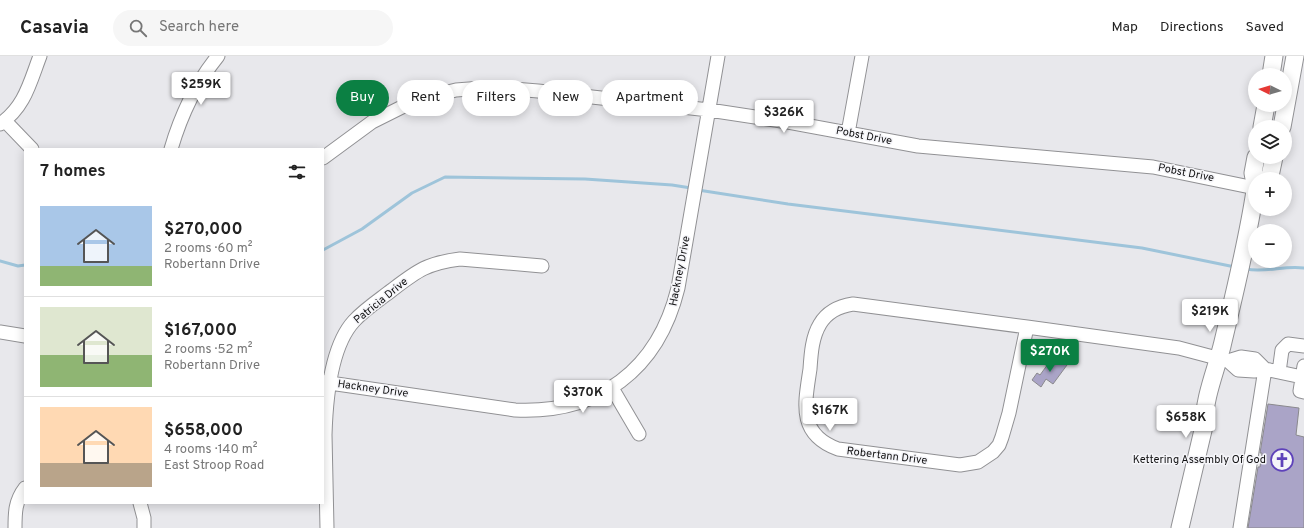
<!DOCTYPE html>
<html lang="en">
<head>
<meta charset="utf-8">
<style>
  body { margin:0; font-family:Overpass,sans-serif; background:#f6f6f6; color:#222; height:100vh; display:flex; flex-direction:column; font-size:15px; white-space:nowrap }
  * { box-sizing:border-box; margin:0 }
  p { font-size:13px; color:#767676 }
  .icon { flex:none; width:22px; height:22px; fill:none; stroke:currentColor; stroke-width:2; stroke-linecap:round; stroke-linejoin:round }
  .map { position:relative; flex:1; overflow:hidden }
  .side { position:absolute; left:24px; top:92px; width:300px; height:356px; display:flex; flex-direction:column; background:#fff; border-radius:0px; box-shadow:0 2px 10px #0003 }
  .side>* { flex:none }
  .top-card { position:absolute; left:336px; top:24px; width:380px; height:36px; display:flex; gap:8px }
  .needle { width:26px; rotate:275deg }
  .buttons { position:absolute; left:1248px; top:12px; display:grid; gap:8px }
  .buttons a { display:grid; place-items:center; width:44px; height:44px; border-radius:50%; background:#fff; box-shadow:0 2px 10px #0003; font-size:20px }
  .price { position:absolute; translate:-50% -34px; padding:0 9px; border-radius:4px; background:#fff; color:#222; font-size:13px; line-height:26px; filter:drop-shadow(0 1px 2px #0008) }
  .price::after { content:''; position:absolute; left:50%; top:24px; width:12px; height:9px; margin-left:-6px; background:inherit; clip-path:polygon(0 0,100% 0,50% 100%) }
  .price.on { background:#0b8043; color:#fff }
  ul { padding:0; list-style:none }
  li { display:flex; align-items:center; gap:12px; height:100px; padding:0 16px }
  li+li { border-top:1px solid #e0e0e0 }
  li span { display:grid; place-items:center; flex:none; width:112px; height:80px; border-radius:0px; color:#555 }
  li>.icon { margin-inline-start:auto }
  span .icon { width:48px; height:48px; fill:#fffc; stroke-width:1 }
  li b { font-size:17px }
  h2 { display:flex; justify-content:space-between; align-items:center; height:48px; padding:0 16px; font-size:17px }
  .tag { padding:0 14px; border-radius:18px; background:#fff; box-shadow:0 2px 10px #0003; font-size:14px; line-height:36px }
  .tag.on { background:#0b8043; color:#fff }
  header { display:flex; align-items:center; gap:24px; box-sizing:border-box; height:56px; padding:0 20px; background:#fff; border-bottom:1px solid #e0e0e0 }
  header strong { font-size:19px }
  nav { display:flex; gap:22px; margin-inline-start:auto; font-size:14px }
  .search { width:280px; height:36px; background:#f6f6f6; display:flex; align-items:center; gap:10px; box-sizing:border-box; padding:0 14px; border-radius:22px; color:#767676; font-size:15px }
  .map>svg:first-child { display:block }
</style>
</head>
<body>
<header>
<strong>Casavia</strong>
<div class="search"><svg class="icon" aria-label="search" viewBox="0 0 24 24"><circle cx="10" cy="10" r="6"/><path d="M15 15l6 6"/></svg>Search here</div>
<nav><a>Map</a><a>Directions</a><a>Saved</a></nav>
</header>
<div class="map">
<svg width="1304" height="472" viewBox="0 0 1304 472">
  <rect width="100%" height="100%" fill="#e8e8ec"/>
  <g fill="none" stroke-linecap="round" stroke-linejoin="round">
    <path stroke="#9ec4da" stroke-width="3" d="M698 134 788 148 1142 192 1235 211
      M323 194 362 173 412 137 445 121 585 123 672 129 691 132
      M0 205 18 210 25 209
      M1246 213C1266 217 1285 209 1304 212"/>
  </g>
  <path fill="#aaa4c7" stroke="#8a898d" d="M1056 301 1067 309 1053 328 1046 323 1041 331 1032 324 1037 317 1040 319 1048 308 1050 309Z
    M1268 348 1299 352 1296 379 1304 381V472H1248L1258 411H1260L1262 397H1260Z"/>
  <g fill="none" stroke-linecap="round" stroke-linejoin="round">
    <g stroke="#919194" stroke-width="15">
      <path id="minor" d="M5 65 32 93
        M0 68C25 51 30 26 40 0
        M848 77 862 0
        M171 93C181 59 196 27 218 0
        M323 102 372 66 406 49 432 40 456 34 482 32H501L538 35 709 54 788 66 918 90 1153 111 1255 132
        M853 248 1027 271 1009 357 1002 381 999 389 993 396 978 406 960 409 838 393C797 378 805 347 810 313 811 298 812 281 820 268 827 256 840 250 853 248Z
        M1027 271 1179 292 1228 305 1241 301 1255 303 1265 313 1254 315 1238 314 1228 305
        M0 276 25 280
        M1304 310 1300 335 1304 336
        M1279 316 1282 294 1288 288 1304 290
        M323 326 515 354C599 358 658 314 678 232L718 0
        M612 332 639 378
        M140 447 144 462V472
        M15 472C15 457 15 445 25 432
        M327 472 325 379C326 345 330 291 354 265 365 253 379 244 392 234 417 215 427 207 460 203L542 210
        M1240 472 1265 313 1302 321"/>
    </g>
    <g stroke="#919194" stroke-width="19">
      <path id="major" d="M1271 19 1274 0
        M1262 71 1266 49
        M1282 71 1295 0
        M1266 123 1270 120 1274 101
        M1255 128 1253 117 1256 101
        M1180 472 1204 370C1204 342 1215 317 1222 290 1234 239 1247 188 1255 135"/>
    </g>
    <use href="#minor" stroke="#fff" stroke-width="13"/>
    <use href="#major" stroke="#fff" stroke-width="17"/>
  </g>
  <defs>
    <g id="church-ring" transform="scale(1.15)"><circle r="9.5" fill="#f5f5f9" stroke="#5e42ba" stroke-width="1.5"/><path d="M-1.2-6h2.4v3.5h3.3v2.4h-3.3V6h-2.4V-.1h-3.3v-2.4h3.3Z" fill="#5e42ba"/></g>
  </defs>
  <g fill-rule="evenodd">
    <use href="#church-ring" x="1282" y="404"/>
  </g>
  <g text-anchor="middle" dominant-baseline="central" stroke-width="3" stroke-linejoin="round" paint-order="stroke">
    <g font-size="11" fill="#111112" stroke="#f5f5f9">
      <text transform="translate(864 80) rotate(11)">Pobst Drive</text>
      <text transform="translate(1186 117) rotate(11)">Pobst Drive</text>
      <text transform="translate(680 215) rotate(-79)">Hackney Drive</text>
      <text transform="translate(381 245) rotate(-39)">Patricia Drive</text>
      <text transform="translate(373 333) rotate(8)">Hackney Drive</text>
      <text transform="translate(887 400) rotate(7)">Robertann Drive</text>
    </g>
    <g font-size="11" fill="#111112" stroke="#f5f5f9" text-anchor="end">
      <text x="1266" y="404">Kettering Assembly Of God</text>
    </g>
  </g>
</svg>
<div class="buttons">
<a><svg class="needle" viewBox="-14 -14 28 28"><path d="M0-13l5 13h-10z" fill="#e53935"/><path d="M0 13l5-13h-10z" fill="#767676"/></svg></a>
<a><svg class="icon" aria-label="layers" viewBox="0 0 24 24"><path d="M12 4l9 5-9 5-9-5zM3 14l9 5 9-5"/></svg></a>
<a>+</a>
<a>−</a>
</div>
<b class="price" style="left:201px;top:50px">$259K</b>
<b class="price" style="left:784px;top:78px">$326K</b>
<b class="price" style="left:1210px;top:277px">$219K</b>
<b class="price on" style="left:1050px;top:317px">$270K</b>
<b class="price" style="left:583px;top:358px">$370K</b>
<b class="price" style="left:830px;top:376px">$167K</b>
<b class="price" style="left:1186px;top:383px">$658K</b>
<div class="top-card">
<a class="tag on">Buy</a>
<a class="tag">Rent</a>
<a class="tag">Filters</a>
<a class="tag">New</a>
<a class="tag">Apartment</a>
</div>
<section class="side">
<h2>7 homes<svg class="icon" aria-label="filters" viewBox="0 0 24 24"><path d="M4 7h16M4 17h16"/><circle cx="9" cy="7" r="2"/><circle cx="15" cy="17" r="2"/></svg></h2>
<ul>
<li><span style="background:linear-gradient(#a9c7e8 75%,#8fb573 0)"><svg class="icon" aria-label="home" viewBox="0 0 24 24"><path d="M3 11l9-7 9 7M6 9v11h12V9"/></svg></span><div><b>$270,000</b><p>2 rooms · 60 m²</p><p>Robertann Drive</p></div></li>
<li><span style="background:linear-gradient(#dfe7d0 60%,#8fb573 0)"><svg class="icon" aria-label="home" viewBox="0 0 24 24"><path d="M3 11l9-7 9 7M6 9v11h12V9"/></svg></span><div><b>$167,000</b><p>2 rooms · 52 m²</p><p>Robertann Drive</p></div></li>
<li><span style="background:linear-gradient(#ffd9b3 70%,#b9a48a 0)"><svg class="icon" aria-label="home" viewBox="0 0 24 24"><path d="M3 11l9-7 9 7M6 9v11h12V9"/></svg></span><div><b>$658,000</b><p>4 rooms · 140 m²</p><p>East Stroop Road</p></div></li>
</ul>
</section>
</div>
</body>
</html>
